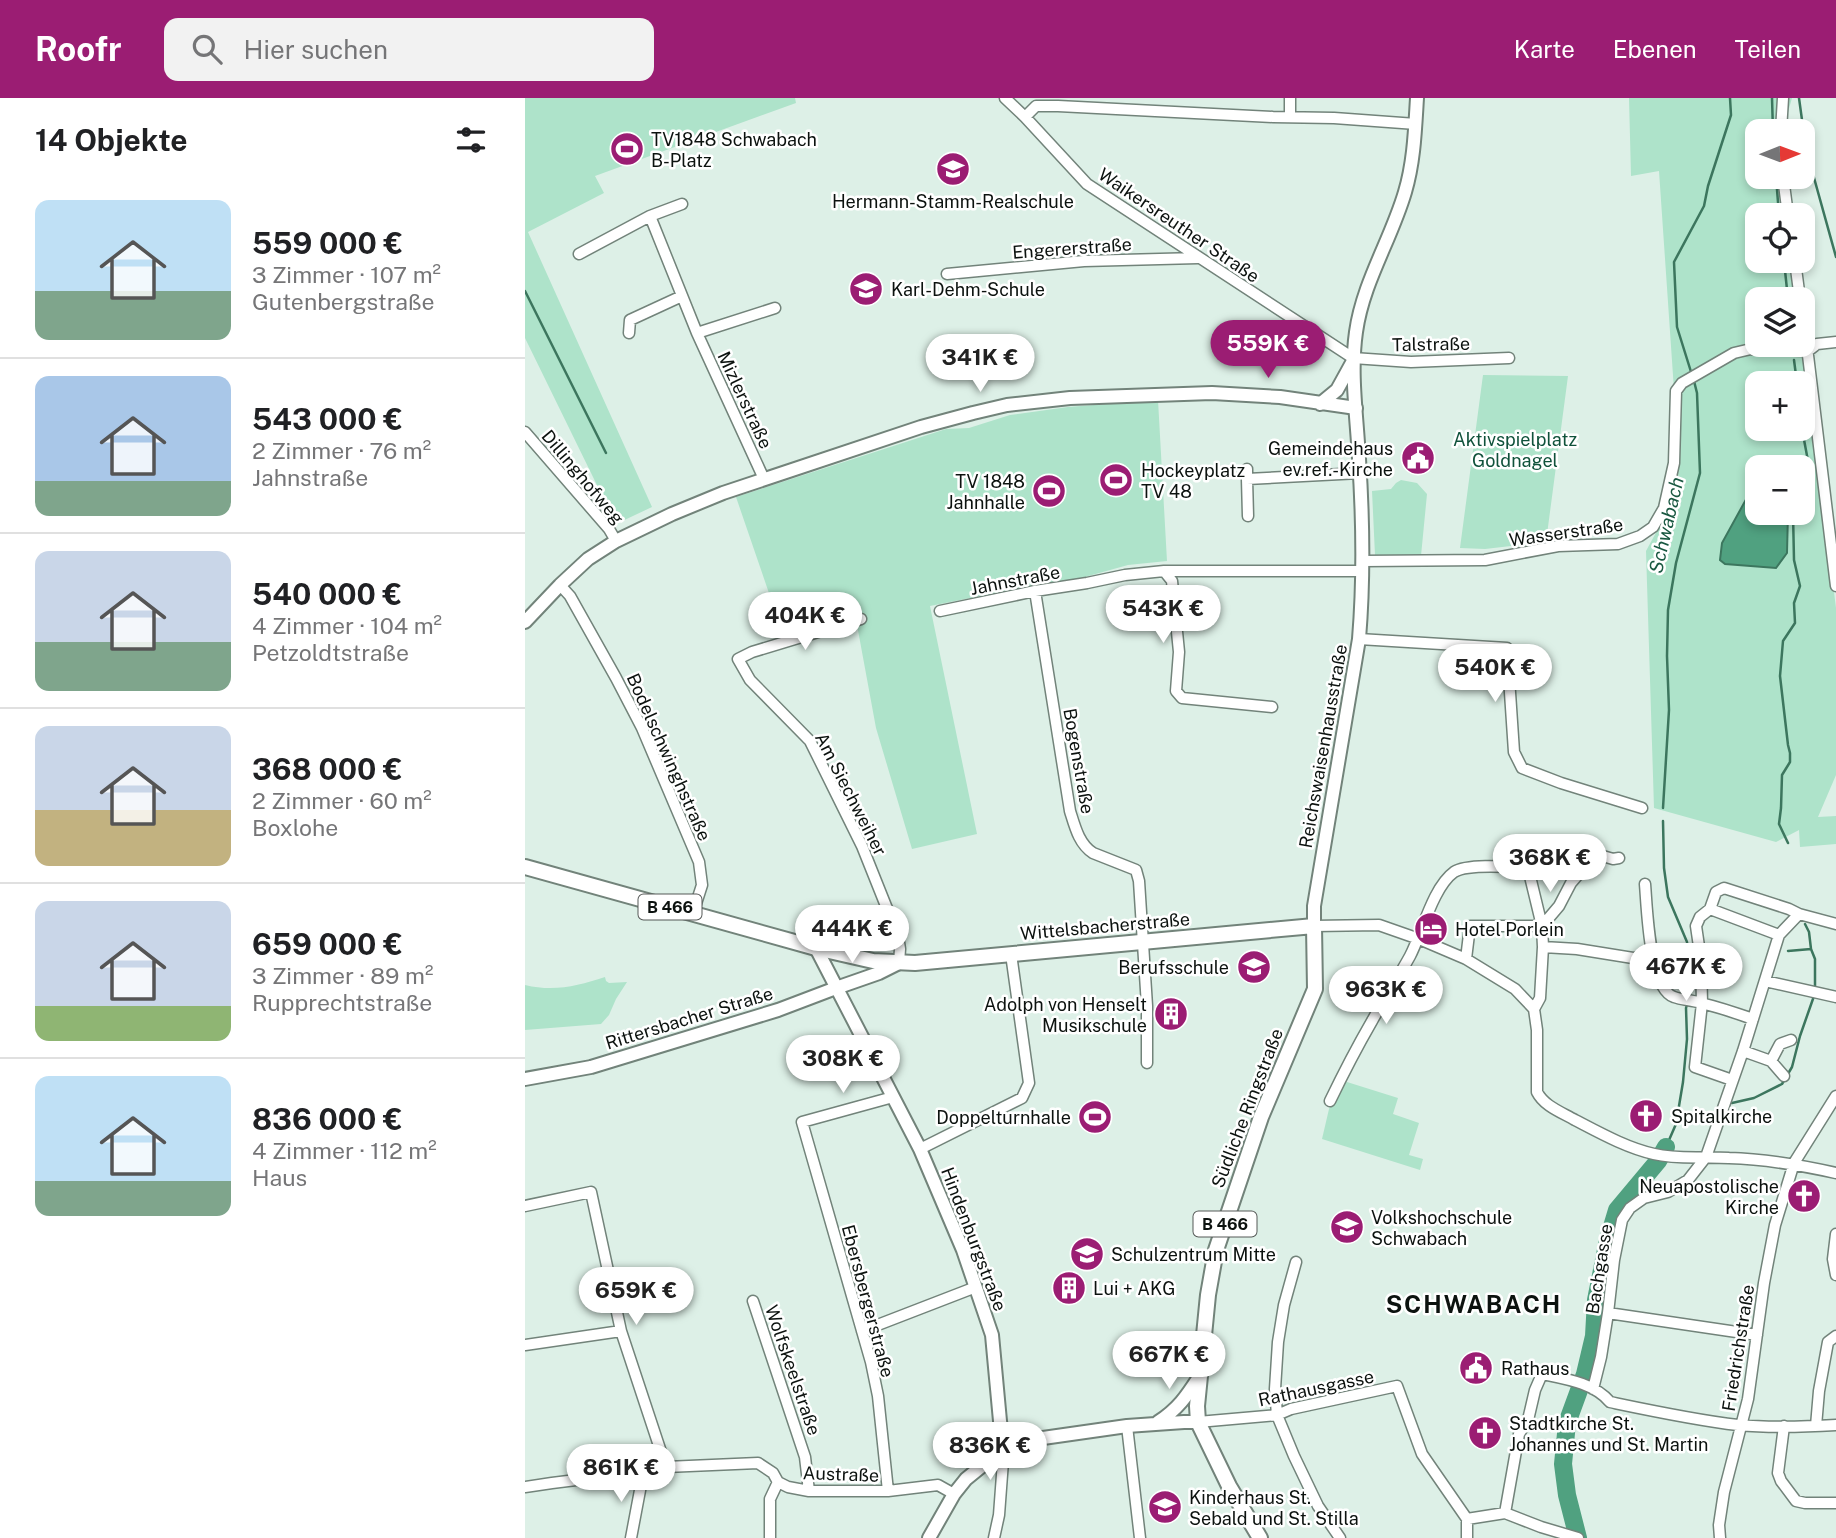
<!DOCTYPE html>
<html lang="de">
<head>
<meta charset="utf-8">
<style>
  body { margin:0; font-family:"Public Sans",sans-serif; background:#f2f2f2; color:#202124; height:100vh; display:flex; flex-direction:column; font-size:26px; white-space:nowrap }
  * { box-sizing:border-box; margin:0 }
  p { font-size:23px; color:#757577 }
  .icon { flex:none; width:38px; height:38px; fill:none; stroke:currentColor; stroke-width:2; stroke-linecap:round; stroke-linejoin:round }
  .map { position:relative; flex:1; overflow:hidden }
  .side { display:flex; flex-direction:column; background:#fff; width:525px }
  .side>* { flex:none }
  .needle { width:46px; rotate:89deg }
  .buttons { position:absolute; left:1220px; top:21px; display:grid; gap:14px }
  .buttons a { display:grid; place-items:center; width:70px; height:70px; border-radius:14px; background:#fff; box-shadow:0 4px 10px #0003; font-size:35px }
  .price { position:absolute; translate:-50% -60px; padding:0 16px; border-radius:24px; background:#fff; color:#222; font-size:23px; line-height:46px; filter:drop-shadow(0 2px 4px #0008) }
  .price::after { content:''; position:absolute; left:50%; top:42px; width:21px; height:16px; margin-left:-10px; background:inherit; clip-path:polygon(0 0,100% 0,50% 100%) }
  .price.selected { background:#9b1d73; color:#fff }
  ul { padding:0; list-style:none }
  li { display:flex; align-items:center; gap:21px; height:175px; padding:0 35px }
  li+li { border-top:2px solid #e0e0e0 }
  li span { display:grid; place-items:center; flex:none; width:196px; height:140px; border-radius:14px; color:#555 }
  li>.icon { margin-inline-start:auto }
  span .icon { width:84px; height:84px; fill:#fffc; stroke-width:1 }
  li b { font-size:30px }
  h2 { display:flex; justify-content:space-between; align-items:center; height:84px; padding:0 35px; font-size:30px }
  header { display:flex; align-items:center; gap:42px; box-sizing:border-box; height:98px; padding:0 35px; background:#9b1d73; color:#fff }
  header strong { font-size:33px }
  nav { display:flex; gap:38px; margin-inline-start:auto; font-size:24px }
  .search { width:490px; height:63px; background:#f2f2f2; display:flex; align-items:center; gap:18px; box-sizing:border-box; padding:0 24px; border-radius:14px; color:#757577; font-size:26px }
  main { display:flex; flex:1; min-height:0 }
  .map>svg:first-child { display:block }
</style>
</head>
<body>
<header>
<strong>Roofr</strong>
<div class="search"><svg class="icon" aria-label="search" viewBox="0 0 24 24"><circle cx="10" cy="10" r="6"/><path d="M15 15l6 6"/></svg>Hier suchen</div>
<nav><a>Karte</a><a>Ebenen</a><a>Teilen</a></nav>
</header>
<main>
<section class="side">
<h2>14 Objekte<svg class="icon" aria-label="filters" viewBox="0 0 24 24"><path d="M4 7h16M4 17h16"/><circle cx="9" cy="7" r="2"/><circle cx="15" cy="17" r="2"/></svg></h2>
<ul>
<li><span style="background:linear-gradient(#bfe0f5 65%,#7fa58c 0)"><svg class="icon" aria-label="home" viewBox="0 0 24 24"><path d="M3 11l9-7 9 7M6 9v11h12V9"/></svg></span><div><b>559 000 €</b><p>3 Zimmer · 107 m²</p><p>Gutenbergstraße</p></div></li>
<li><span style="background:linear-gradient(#a9c7e8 75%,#7fa58c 0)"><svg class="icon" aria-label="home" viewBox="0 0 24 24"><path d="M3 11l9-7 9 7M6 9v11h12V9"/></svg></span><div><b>543 000 €</b><p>2 Zimmer · 76 m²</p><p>Jahnstraße</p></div></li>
<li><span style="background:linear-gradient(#c9d6e8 65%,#7fa58c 0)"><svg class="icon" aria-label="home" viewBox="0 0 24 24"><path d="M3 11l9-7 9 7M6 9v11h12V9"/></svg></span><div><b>540 000 €</b><p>4 Zimmer · 104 m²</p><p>Petzoldtstraße</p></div></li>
<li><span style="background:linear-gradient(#c9d6e8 60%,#c2b280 0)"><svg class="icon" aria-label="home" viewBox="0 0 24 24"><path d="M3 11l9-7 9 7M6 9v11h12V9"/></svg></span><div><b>368 000 €</b><p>2 Zimmer · 60 m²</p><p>Boxlohe</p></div></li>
<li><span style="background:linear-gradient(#c9d6e8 75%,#8fb573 0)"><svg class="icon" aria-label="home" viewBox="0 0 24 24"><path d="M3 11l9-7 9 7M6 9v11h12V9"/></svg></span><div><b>659 000 €</b><p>3 Zimmer · 89 m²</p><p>Rupprechtstraße</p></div></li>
<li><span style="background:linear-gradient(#bfe0f5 75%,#7fa58c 0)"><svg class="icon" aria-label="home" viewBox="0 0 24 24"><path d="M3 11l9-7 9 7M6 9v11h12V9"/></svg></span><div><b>836 000 €</b><p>4 Zimmer · 112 m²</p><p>Haus</p></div></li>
</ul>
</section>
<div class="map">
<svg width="1311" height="1440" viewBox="0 0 1311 1440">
  <rect width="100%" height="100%" fill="#ddf0e7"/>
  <path fill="#aee3ca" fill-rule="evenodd" d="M0 0H270L271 5 70 78 79 95 3 134 127 409 91 426 0 240Z
    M1104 0H1267L1259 28V33H1232V79H1264L1268 117H1232V163H1272L1276 201H1232V247H1278L1311 510V677L1293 719 1311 718V746L1275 749 1274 732 1251 744 1129 710 1121 453 1146 407 1149 292 1134 73 1106 78ZM1232 285H1278V331H1232ZM1232 369H1278V415H1232Z
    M958 277 1043 278 1021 444 960 451 935 450Z
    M633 302 642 463 603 467 549 482 510 487 405 508 452 736 387 751 351 630 330 516 257 533 211 399 421 331 444 330 485 317 543 309Z
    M876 382 892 385 902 396 896 458 850 457 847 393 866 391 871 385Z
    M80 879 81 883 84 885 102 884 91 901 84 917 76 926 0 932V887C29 894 53 888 80 879Z
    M822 984 873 1000 868 1016 894 1025 884 1057 898 1061 895 1072 797 1041 804 1011 815 986Z"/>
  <path fill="#50a180" stroke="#3c765e" stroke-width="2" d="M1232 392V415H1263L1262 455 1251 470 1200 466 1195 462 1197 445 1224 396Z"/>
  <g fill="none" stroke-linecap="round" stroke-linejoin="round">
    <path stroke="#3c765e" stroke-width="2.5" d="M1247 0 1248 33
      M1274 0 1281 51 1311 159
      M1251 79 1254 117
      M1259 163 1263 201
      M0 193 81 355
      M1269 262 1272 285
      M1167 277 1152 229 1149 164 1179 108 1183 88 1206 17 1205 0
      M1277 331 1283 363
      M1278 380 1284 378
      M1138 710 1144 612 1142 558 1143 512 1151 465 1175 375 1172 295 1169 283
      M1138 723 1139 770 1143 799 1162 844 1165 877V897L1161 910 1162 941 1158 984 1151 1026 1141 1049
      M1263 745 1254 726 1256 710 1257 677 1265 664V655L1263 647 1255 578 1258 543 1270 525 1269 505 1275 488 1269 462 1268 415
      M1280 826 1284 834 1286 851 1290 861V891
      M1263 853 1286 851
      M1207 1005 1229 1000 1257 986 1267 969 1275 938 1289 898"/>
    <path stroke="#50a180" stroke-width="18" d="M1053 1440 1042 1397 1038 1366 1042 1325 1060 1276 1069 1238 1071 1202 1083 1142 1092 1112 1133 1063 1141 1049"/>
    <g stroke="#72837a" stroke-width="13">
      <path id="minor" d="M480 0 500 19 562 86 828 260 886 264 984 260
        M500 19 511 8H533L748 19 809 20 891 26
        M765 19V0
        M1256 33 1258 0
        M1258 79 1263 117
        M125 118 172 235 239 381
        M54 156 125 118 157 106
        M1270 163 1275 201
        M422 176 559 163 673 160
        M1278 216 1311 488
        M104 235 105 222 157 198
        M172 235 250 210
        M1283 253 1292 246 1311 244
        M0 334 84 431 91 443
        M722 371V381L835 375
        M722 381 723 418
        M838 463 960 462 1033 448 1093 446 1115 438 1128 429 1139 410 1149 365 1151 293 1157 285 1209 255 1226 251 1283 253
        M639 473 647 483 654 554 651 593 657 600 747 609
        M35 487 45 498 91 580 117 630 174 764 177 787 168 815
        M510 493 545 713C550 729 554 746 568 755L611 772 614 783 622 908V965
        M415 513 510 493 562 485 600 477 639 473H838
        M336 521 227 554 213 561 225 582 285 643 337 748 373 838 375 851 374 865
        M834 541 982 550 989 654 997 670 1036 685 1117 710
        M1120 786C1122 809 1124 891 1149 899 1157 902 1167 902 1176 905 1193 909 1211 915 1228 921
        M1185 811 1254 837
        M789 828 854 827 894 841 941 861 990 891 1009 911
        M1017 828 1034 808 1046 785 1071 756 1088 761 1094 760
        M1018 849 1052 851 1108 860 1126 859
        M941 861 945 828H1017
        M1240 883 1311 899
        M1009 911 1012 932V994C1019 1008 1036 1014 1050 1022 1075 1035 1102 1050 1129 1056 1154 1062 1179 1058 1204 1060 1241 1061 1275 1067 1311 1075
        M1009 911 1015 900 1018 849 1017 828 1003 770 1008 760 1040 765
        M1218 953 1246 963 1259 978
        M1246 963 1255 946 1266 942
        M1207 982 1170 969 1177 905 1176 862 1171 828 1175 819 1185 811 1191 794 1199 790 1264 811 1274 816 1311 826
        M805 1003C818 976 832 949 847 923 859 901 873 880 885 858 897 835 908 789 929 774 943 765 986 769 1003 770
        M395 1051 497 1000 504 985 486 856
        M0 1108 66 1094 96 1233 141 1369
        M1311 1136 1308 1161 1311 1177
        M771 1164 759 1207 753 1244 750 1291 752 1317 769 1358 793 1408 815 1440
        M228 1203 280 1359 284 1393
        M1083 1215 1232 1237
        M337 1233 451 1189
        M0 1247 96 1233
        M1068 1291 1076 1259 1083 1215 1089 1162 1097 1122 1105 1110 1119 1100 1143 1094 1163 1082 1181 1059 1218 953 1254 837 1274 816
        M673 1324 752 1317 766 1311 872 1288 897 1356 942 1421
        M602 1328 615 1440
        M1259 1328 1253 1375 1256 1383 1271 1403 1280 1405H1311
        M1291 1328 1294 1293 1303 1244 1311 1238
        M0 1389 27 1385 115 1374 141 1369 233 1365 248 1375 253 1384 263 1389 284 1393H363L413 1387 429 1396
        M363 1393 353 1298 346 1264 277 1024 368 999
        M980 1415 994 1336 1003 1322 1010 1292 1017 1276C1041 1281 1069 1285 1085 1304 1128 1313 1170 1322 1213 1327 1245 1330 1279 1329 1311 1327
        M942 1421 980 1415 1016 1429 1053 1440
        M106 1440 116 1387 115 1374
        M245 1440V1401L253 1384
        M469 1440 474 1417 479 1350
        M942 1440V1421
        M1195 1440 1194 1427 1199 1394 1223 1301 1239 1185 1250 1127 1269 1065 1311 998"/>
    </g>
    <g stroke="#72837a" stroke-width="16">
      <path id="tertiary" d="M795 306 812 292 828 263
        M0 524 35 487 63 461 91 443 147 416 198 395 396 329 448 315 482 307 545 300 687 295 755 299 831 310
        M291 850 395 1051 438 1152 467 1237 475 1323 479 1350
        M633 1324C653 1311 661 1299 674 1279
        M404 1440 429 1396 441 1381 479 1350 497 1343 602 1328 659 1324H673"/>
    </g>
    <g stroke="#72837a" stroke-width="16">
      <path id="secondary" d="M789 828V808L834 541C839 481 838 421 834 361 832 319 825 276 831 234 838 184 866 142 880 94 889 64 890 32 892 0
        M0 981 66 969 253 912 311 890 354 875 374 865"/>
    </g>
    <g stroke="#72837a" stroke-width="18">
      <path id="primary" d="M0 769 291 850 348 863 390 865 789 828 790 891 736 1019 691 1152 683 1197 672 1308 673 1324 704 1388 735 1440"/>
    </g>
    <use href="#minor" stroke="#fff" stroke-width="10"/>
    <use href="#tertiary" stroke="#fff" stroke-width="12"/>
    <use href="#secondary" stroke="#fff" stroke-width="12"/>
    <use href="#primary" stroke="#fff" stroke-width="14"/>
  </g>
  <defs>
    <g id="stadium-disc" transform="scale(1.75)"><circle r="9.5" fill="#9b1d73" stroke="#fff"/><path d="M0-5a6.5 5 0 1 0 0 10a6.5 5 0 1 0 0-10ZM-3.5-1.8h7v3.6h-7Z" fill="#fff"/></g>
    <g id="school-disc" transform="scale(1.75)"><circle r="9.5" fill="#9b1d73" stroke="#fff"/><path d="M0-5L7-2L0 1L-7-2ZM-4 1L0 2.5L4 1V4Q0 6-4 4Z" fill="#fff"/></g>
    <g id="civic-disc" transform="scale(1.75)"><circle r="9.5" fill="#9b1d73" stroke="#fff"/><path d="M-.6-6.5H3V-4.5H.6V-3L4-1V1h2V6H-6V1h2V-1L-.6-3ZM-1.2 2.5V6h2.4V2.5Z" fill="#fff"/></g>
    <g id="hotel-disc" transform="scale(1.75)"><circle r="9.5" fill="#9b1d73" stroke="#fff"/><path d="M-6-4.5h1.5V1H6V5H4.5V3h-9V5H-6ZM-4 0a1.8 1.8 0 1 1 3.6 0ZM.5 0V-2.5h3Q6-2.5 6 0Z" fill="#fff"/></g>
    <g id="building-disc" transform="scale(1.75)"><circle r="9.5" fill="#9b1d73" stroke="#fff"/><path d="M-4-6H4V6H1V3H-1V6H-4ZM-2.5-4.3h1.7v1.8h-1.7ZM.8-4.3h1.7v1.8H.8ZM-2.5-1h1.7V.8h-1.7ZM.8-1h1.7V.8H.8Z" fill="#fff"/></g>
    <g id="church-disc" transform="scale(1.75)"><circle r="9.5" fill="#9b1d73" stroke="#fff"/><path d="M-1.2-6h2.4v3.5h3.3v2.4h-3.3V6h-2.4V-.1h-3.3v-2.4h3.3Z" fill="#fff"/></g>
    <g id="university-disc" transform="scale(1.75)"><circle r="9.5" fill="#9b1d73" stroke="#fff"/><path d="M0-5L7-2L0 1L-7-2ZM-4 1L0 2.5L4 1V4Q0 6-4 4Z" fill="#fff"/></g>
  </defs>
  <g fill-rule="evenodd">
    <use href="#stadium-disc" x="102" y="51"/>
    <use href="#school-disc" x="428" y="71"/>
    <use href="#school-disc" x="341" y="191"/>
    <use href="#civic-disc" x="893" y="360"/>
    <use href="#stadium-disc" x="591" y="382"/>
    <use href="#stadium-disc" x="524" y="393"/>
    <use href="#hotel-disc" x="906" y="831"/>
    <use href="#school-disc" x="729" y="869"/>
    <use href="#building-disc" x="646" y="916"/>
    <use href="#church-disc" x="1121" y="1018"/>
    <use href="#stadium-disc" x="570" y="1019"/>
    <use href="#church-disc" x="1279" y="1098"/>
    <use href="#university-disc" x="822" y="1129"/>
    <use href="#school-disc" x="562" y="1156"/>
    <use href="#building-disc" x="544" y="1190"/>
    <use href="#civic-disc" x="951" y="1270"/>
    <use href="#church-disc" x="960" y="1335"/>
    <use href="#school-disc" x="640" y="1409"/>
  </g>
  <g text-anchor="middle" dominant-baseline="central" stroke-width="5" stroke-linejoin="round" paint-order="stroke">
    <g fill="#fff" stroke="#555957" stroke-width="2">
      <rect x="113.5" y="796.5" width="63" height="25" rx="5"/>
      <rect x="668.5" y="1113.5" width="63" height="25" rx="5"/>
    </g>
    <g font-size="16" font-weight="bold" fill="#0c120f">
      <text x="145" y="809">B 466</text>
      <text x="700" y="1126">B 466</text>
    </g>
    <g font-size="18" fill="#0c120f" stroke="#fff" text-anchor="start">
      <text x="126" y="41">TV1848 Schwabach<tspan x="126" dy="21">B-Platz</tspan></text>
      <text x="428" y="103" text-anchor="middle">Hermann-Stamm-Realschule</text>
      <text x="366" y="191">Karl-Dehm-Schule</text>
      <text x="868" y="350" text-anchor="end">Gemeindehaus<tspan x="868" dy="21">ev.ref.-Kirche</tspan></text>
      <text x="616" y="372">Hockeyplatz<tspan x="616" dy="21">TV 48</tspan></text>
      <text x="500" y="383" text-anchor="end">TV 1848<tspan x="500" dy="21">Jahnhalle</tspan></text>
      <text x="930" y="831">Hotel Porlein</text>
      <text x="704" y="869" text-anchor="end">Berufsschule</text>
      <text x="622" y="906" text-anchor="end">Adolph von Henselt<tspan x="622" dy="21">Musikschule</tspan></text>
      <text x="1146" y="1018">Spitalkirche</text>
      <text x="546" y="1019" text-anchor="end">Doppelturnhalle</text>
      <text x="1254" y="1088" text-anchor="end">Neuapostolische<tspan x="1254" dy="21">Kirche</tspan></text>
      <text x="846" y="1119">Volkshochschule<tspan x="846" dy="21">Schwabach</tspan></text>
      <text x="586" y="1156">Schulzentrum Mitte</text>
      <text x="568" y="1190">Lui + AKG</text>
      <text x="976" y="1270">Rathaus</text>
      <text x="984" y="1325">Stadtkirche St.<tspan x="984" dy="21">Johannes und St. Martin</tspan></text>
      <text x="664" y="1399">Kinderhaus St.<tspan x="664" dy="21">Sebald und St. Stilla</tspan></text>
    </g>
    <g font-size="18" fill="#0c120f" stroke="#fff">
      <text transform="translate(654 127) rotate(34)">Waikersreuther Straße</text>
      <text transform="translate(547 150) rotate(-4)">Engererstraße</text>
      <text transform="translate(906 246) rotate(-1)">Talstraße</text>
      <text transform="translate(220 302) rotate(65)">Mizlerstraße</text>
      <text transform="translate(58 379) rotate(50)">Dillinghofweg</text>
      <text transform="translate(1041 434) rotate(-8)">Wasserstraße</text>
      <text transform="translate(490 482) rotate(-11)">Jahnstraße</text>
      <text transform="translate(798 648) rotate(-80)">Reichswaisenhausstraße</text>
      <text transform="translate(144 659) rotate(66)">Bodelschwinghstraße</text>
      <text transform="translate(554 663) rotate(80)">Bogenstraße</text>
      <text transform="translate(326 696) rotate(63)">Am Siechweiher</text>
      <text transform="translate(580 828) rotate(-5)">Wittelsbacherstraße</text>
      <text transform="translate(164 920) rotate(-17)">Rittersbacher Straße</text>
      <text transform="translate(722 1010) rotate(-69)">Südliche Ringstraße</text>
      <text transform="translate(449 1141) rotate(69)">Hindenburgstraße</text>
      <text transform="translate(1074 1171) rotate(-81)">Bachgasse</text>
      <text transform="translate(343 1203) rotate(75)">Ebersbergerstraße</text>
      <text transform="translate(1213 1250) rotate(-81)">Friedrichstraße</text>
      <text transform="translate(268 1272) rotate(71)">Wolfskeelstraße</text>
      <text transform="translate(791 1290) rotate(-12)">Rathausgasse</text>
      <text transform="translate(316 1376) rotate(2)">Austraße</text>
    </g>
    <g font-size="18" fill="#10523b" stroke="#fff">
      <text x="990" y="341">Aktivspielplatz<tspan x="990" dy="21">Goldnagel</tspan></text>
    </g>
    <g font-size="19" font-style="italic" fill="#195841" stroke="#fff">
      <text transform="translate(1141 427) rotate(-77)">Schwabach</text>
    </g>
    <g font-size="24" font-weight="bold" letter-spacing="2" fill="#0c120f" stroke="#fff">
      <text x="949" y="1206">SCHWABACH</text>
    </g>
  </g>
</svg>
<div class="buttons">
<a><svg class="needle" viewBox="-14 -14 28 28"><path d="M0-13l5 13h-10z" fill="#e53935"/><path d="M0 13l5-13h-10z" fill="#757577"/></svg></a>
<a><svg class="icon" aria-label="locate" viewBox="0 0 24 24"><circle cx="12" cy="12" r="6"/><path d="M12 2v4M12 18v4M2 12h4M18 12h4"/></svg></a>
<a><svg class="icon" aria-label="layers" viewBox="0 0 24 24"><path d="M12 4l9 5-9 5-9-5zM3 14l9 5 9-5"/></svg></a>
<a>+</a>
<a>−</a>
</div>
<b class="price selected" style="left:743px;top:282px">559K €</b>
<b class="price" style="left:455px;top:296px">341K €</b>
<b class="price" style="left:638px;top:547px">543K €</b>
<b class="price" style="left:280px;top:554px">404K €</b>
<b class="price" style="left:970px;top:606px">540K €</b>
<b class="price" style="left:1025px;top:796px">368K €</b>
<b class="price" style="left:327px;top:867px">444K €</b>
<b class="price" style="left:1161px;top:905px">467K €</b>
<b class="price" style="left:861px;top:928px">963K €</b>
<b class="price" style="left:318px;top:997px">308K €</b>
<b class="price" style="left:111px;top:1229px">659K €</b>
<b class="price" style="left:644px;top:1293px">667K €</b>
<b class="price" style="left:465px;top:1384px">836K €</b>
<b class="price" style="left:96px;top:1406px">861K €</b>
</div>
</main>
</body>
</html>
